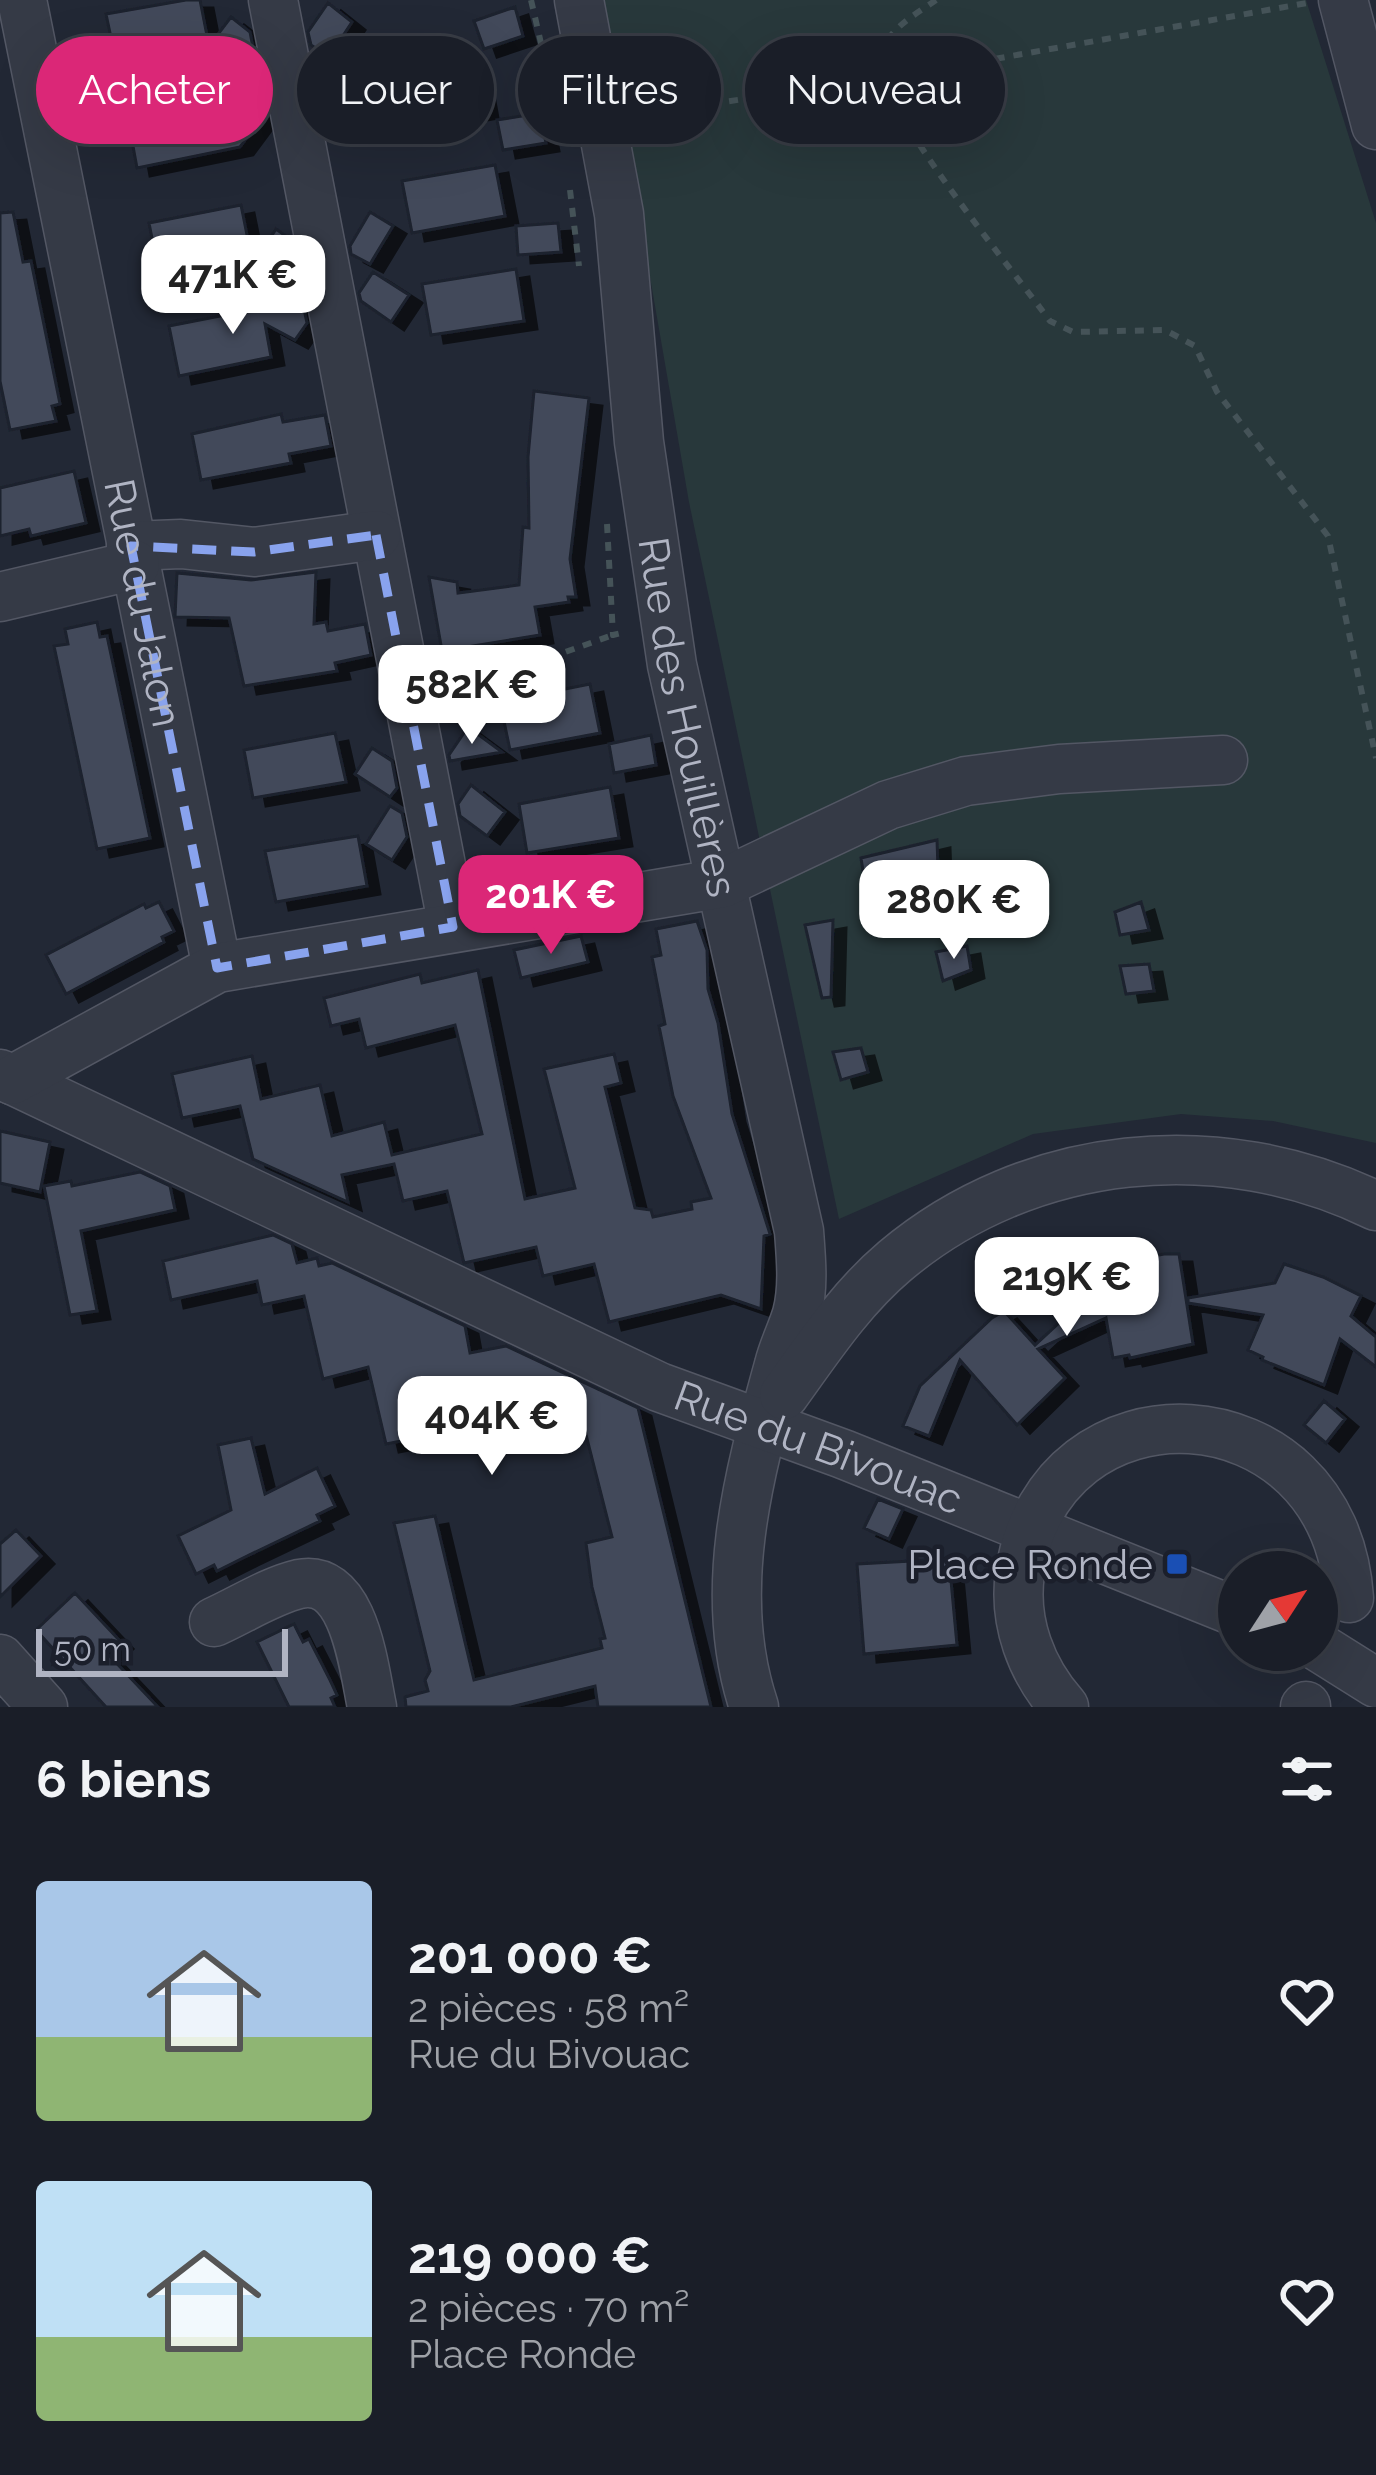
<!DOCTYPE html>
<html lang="fr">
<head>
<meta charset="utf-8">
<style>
  body { margin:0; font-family:Raleway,sans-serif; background:#272b34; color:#f1f3f6; height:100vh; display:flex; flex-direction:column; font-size:45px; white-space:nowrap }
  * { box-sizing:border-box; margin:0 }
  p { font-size:39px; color:#9fa2a8 }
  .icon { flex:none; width:66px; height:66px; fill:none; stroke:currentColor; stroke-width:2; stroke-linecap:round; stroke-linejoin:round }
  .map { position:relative; height:1707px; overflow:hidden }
  .details { display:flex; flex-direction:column; background:#1a1e28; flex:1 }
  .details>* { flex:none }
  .guide { position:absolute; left:36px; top:36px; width:1305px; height:108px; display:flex; gap:24px }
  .needle { width:78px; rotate:54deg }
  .tools { position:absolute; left:1218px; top:1551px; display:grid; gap:24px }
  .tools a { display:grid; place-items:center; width:120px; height:120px; border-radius:50%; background:#1a1e28; box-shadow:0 12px 48px #0002,0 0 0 3px #383c45; font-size:60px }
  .scale { position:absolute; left:36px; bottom:30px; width:252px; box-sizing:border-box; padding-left:12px; border:6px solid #b0b4c3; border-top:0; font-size:33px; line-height:42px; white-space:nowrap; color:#b0b4c3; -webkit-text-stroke:9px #1b1f2b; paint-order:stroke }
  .price { position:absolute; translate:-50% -102px; padding:0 27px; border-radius:24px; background:#fff; color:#222; font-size:39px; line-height:78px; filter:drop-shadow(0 3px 6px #0008) }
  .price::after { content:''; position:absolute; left:50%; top:72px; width:36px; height:27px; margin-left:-18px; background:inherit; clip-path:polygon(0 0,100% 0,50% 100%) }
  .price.selected { background:#db2777; color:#fff }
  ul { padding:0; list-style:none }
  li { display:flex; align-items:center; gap:36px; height:300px; padding:0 36px }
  li span { display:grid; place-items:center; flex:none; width:336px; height:240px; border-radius:12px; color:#555 }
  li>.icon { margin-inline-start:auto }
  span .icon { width:144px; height:144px; fill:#fffc; stroke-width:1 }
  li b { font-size:51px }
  h2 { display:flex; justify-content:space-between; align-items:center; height:144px; padding:0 36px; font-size:51px }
  .chip { padding:0 42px; border-radius:54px; background:#1a1e28; box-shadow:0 12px 48px #0002,0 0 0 3px #383c45; font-size:42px; line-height:108px }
  .chip.selected { background:#db2777; color:#fff }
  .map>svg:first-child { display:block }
</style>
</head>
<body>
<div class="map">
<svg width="1376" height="1707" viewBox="0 0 1376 1707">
  <defs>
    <filter id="shadow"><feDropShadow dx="13" dy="8" stdDeviation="0" flood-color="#0009"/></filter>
  </defs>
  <rect width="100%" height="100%" fill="#222835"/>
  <path fill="#28383b" d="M602 0H1306L1376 223V1143L1273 1121 1181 1114 1033 1134 839 1219 689 502Z"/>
  <path fill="#434a5a" stroke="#1d212d" stroke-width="3" filter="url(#shadow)" d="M186 0H200L209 46 117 66 106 14Z
    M328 3 352 22 329 57 311 45 308 32Z
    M515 7 523 36 484 49 474 21Z
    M231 17 250 32 255 58 247 69 212 42Z
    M476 60 485 110 392 127 383 78Z
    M331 67 368 91 349 118 321 98 319 86Z
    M262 91 266 112 240 147 137 168 128 119Z
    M540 113 546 143 503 150 497 120Z
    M495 165 505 216 412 233 402 181Z
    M241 205 251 255 159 274 149 223Z
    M13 212 23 262 31 261 60 404 52 406 56 421 10 430 0 381V213Z
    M370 212 393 226 370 264 351 254 350 246Z
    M558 223 561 252 518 255 516 226Z
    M276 229 290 239 296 278 260 254Z
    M516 269 524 321 431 335 422 284Z
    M373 272 409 295 391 322 361 301 359 293Z
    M302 300 307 323 295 340 265 324 271 357 179 376 169 326Z
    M534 391 589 398 570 559 576 597H568L569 602 535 607 540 635 442 651 429 577 457 582 458 593 519 585 523 527 529 528 528 457Z
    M281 414 283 422 325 415 331 446 289 454 291 463 201 480 192 434Z
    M74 471 86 523 31 536 29 529 0 536V488Z
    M316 572 314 624 326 622 328 631 365 624 371 655 335 663 337 671 244 686 229 618 175 617 177 573 251 580Z
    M97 622 100 637 107 636 150 838 97 849 54 646 68 644 65 629Z
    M590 684 600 733 510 750 500 702Z
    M468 727 502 752 450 761 449 755Z
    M335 733 346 782 253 798 244 750Z
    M651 735 656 765 614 773 609 744Z
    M372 748 392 761 397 788 390 797 355 774Z
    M471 785 505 812 487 836 460 816 458 804Z
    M610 787 619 838 527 853 519 804Z
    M390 806 402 813 407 837 392 860 366 844Z
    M358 836 367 886 276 902 265 851Z
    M937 840 938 868 863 871 861 858Z
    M159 902 174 931 162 937 164 942 66 994 46 955 144 904 146 908Z
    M1141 902 1149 930 1120 935 1115 912Z
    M833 920 831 997 822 998 805 925Z
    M697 921 707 950 708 989 718 1023 732 1114 770 1234 764 1236 761 1309 721 1295 609 1322 594 1264 543 1276 536 1247 464 1263 447 1191 403 1201 394 1164 342 1175 348 1202 253 1159 240 1106 182 1118 172 1074 252 1056 261 1099 320 1085 332 1136 384 1122 392 1155 482 1134 455 1025 366 1048 359 1019 331 1026 324 998 420 974 422 983 478 970 525 1199 575 1188 544 1069 614 1054 621 1083 605 1087 635 1208 651 1210 653 1217 692 1209 691 1202 711 1198 673 1096 659 1026 665 1024 652 957 661 955 656 929Z
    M581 936 588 962 521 978 514 950Z
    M967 946 971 970 943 981 936 952Z
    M1149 964 1154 991 1126 994 1120 966Z
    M861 1048 868 1072 841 1080 833 1052Z
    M0 1131 50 1142 40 1192 0 1183Z
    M140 1172 170 1186 175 1210 81 1231 97 1311 70 1315 44 1186 71 1181 72 1186Z
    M273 1235 292 1244 297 1263 317 1258 319 1266 332 1263 465 1326 470 1353 506 1346 638 1408 711 1707H598L595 1686 511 1707H406L405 1697 428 1691 425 1680 430 1671 394 1523 435 1516 474 1680 602 1648 600 1639 605 1638 592 1587 586 1543 612 1537 584 1427 578 1428 577 1422 507 1439 505 1430 486 1434 479 1403 414 1421 417 1438 386 1444 368 1367 323 1379 304 1296 262 1305 257 1281 171 1300 163 1261Z
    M1164 1254H1179L1193 1344 1130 1358 1129 1355 1113 1358 1106 1318 1038 1349 1065 1378 1017 1425 960 1360 929 1436 903 1426 920 1386 992 1318 1004 1311 1035 1345 1101 1284 1099 1267Z
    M1284 1264 1323 1277 1361 1296 1351 1316 1376 1337V1367L1340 1339 1324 1385 1262 1360 1263 1357 1248 1350 1263 1315 1188 1303V1298L1275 1283Z
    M1324 1401 1345 1419 1326 1443 1304 1425Z
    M251 1438 265 1494 317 1468 335 1506 317 1515 320 1521 245 1557 217 1571 214 1565 196 1574 178 1536 231 1510 218 1445Z
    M878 1499 903 1509 889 1539 864 1528Z
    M16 1530 41 1556 0 1597V1544Z
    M949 1559 957 1645 864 1654 857 1564Z
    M75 1593 120 1641 107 1653 158 1707H106L36 1630Z
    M294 1624 303 1642 309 1639 330 1680 337 1695 331 1698 335 1707H289L257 1642Z"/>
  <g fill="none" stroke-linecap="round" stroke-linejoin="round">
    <g stroke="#535764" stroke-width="51">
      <g id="minor">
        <path id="s1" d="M22 0 217 968"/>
        <path d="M273 0 453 927"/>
        <path id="s2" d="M579 0 619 214 639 442 672 665 799 1231C801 1258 804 1287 797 1314 792 1331 783 1348 779 1365 748 1477 716 1594 754 1707"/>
        <path d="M1343 0 1376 125"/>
        <path d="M131 546 181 544 254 552 376 535"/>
        <path d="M0 597 135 565"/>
        <path id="s3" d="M0 1074 659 1387 843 1454 1239 1613"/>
        <path d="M12 1080 217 968 723 883 888 805 966 781 1059 769 1223 760"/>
        <path d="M784 1395C818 1348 850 1299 895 1261 1029 1148 1220 1130 1376 1206"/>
        <path d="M214 1622C241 1610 270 1591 299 1584 355 1572 364 1670 372 1707"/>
        <path d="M1317 1646 1376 1683"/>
        <path d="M0 1659 43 1707"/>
        <path d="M1064 1707C1031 1670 1013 1622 1020 1573 1049 1371 1335 1383 1349 1598"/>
        <path d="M1305 1707 1306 1706"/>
      </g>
    </g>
    <path stroke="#455358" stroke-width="6" stroke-dasharray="9 9" stroke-linecap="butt" d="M531 0 550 82
      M936 0C915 15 885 30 880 59 874 103 1019 278 1050 321L1073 332 1165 330 1195 346 1217 392 1328 536 1376 758
      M640 114 883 79 1307 3
      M570 190 579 266
      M607 524 613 635 626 632
      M443 679 554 656 613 635"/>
    <use href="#minor" stroke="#353a46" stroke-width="48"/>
  </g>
  <path fill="none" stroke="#89a3ee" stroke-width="9" stroke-dasharray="24 15" stroke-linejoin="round" d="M376 535 453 927 217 968 131 546 254 552Z"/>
  <rect fill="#1a4fb4" stroke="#1b1f2b" stroke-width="4.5" x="1165" y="1552" width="24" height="24" rx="6"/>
  <g text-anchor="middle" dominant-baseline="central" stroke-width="9" stroke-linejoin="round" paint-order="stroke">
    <g font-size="42" fill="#b0b4c3" stroke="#1b1f2b">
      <text stroke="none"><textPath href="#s1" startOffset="615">Rue du Jalon</textPath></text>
      <text stroke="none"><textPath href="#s2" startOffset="726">Rue des Houillères</textPath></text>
      <text stroke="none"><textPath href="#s3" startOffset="900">Rue du Bivouac</textPath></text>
    </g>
    <g font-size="42" fill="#b0b4c3" stroke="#1b1f2b" text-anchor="end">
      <text x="1153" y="1564">Place Ronde</text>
    </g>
  </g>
</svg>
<div class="tools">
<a><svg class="needle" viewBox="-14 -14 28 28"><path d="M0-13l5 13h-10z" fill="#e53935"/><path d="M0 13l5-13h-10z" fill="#9fa2a8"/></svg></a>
</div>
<div class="scale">50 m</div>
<b class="price" style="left:233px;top:337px">471K €</b>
<b class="price" style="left:472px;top:747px">582K €</b>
<b class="price selected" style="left:551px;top:957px">201K €</b>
<b class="price" style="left:954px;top:962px">280K €</b>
<b class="price" style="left:1067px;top:1339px">219K €</b>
<b class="price" style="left:492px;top:1478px">404K €</b>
<div class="guide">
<a class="chip selected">Acheter</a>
<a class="chip">Louer</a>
<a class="chip">Filtres</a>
<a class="chip">Nouveau</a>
</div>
</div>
<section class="details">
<h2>6 biens<svg class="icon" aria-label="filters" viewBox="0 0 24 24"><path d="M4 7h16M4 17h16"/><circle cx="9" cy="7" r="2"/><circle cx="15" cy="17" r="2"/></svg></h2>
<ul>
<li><span style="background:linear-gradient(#a9c7e8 65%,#8fb573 0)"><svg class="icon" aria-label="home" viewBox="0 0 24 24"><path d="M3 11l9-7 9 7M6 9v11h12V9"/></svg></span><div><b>201 000 €</b><p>2 pièces · 58 m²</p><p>Rue du Bivouac</p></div><svg class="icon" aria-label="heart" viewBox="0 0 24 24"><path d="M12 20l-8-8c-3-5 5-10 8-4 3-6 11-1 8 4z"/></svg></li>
<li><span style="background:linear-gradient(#bfe0f5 65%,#8fb573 0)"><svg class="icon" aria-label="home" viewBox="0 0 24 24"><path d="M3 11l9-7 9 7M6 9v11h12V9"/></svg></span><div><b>219 000 €</b><p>2 pièces · 70 m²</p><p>Place Ronde</p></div><svg class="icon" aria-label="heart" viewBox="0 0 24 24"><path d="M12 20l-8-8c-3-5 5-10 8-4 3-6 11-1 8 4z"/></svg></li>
</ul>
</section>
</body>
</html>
